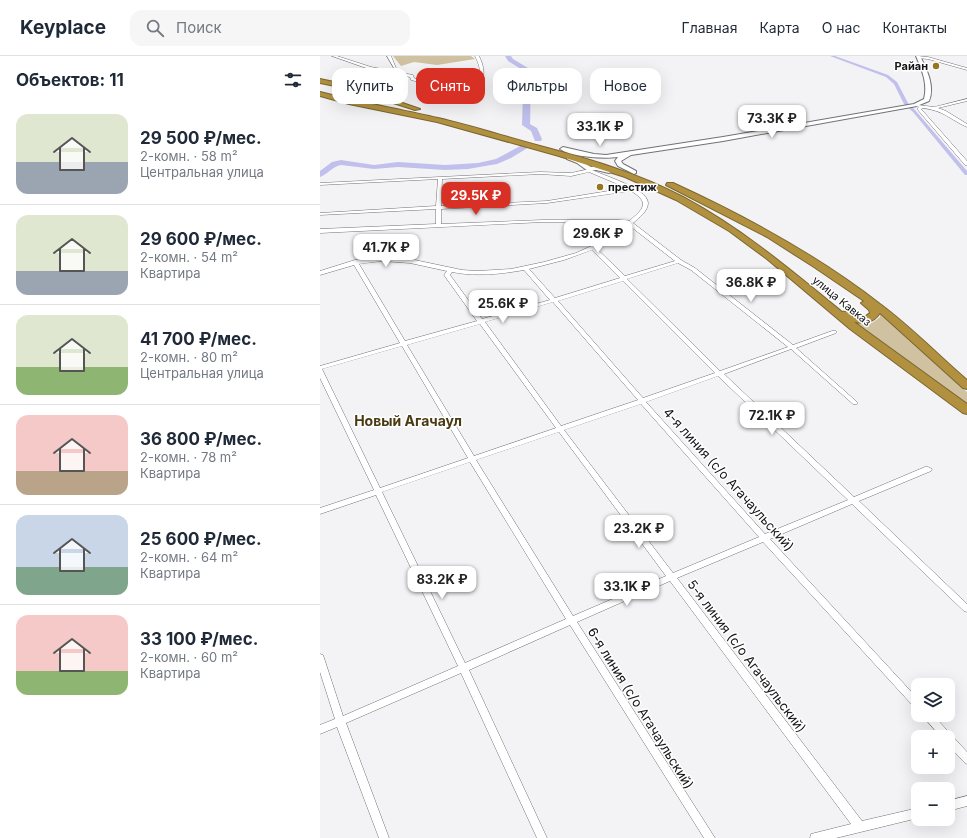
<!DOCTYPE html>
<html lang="ru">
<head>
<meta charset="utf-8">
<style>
  body { margin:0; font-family:Inter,sans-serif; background:#f6f6f7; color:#1f2937; height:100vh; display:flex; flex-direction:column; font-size:15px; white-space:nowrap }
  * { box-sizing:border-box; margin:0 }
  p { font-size:13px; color:#747a83 }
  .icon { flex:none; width:22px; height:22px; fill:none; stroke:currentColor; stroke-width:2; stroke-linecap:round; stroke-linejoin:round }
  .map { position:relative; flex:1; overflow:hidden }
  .side { display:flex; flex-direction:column; background:#fff; width:320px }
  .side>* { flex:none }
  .banner { position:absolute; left:12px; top:12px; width:380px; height:36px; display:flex; gap:8px }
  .controls { position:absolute; left:591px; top:622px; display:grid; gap:8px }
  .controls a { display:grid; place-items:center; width:44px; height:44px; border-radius:8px; background:#fff; box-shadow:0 4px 16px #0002; font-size:20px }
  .price { position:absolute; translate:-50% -34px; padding:0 9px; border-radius:8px; background:#fff; color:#222; font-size:13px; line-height:26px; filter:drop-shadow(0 1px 2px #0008) }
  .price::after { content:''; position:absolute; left:50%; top:24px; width:12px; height:9px; margin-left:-6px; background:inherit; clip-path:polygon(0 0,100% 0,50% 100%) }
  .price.active { background:#d93025; color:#fff }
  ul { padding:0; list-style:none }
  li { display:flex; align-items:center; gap:12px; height:100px; padding:0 16px }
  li+li { border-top:1px solid #e0e1e3 }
  li span { display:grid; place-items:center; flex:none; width:112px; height:80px; border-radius:12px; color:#555 }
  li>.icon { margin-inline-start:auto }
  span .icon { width:48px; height:48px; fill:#fffc; stroke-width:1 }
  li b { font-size:17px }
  h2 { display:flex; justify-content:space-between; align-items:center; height:48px; padding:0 16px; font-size:17px }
  .tag { padding:0 14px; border-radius:12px; background:#fff; box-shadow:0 4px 16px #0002; font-size:14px; line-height:36px }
  .tag.active { background:#d93025; color:#fff }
  header { display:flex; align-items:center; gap:24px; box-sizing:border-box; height:56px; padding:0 20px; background:#fff; border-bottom:1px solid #e0e1e3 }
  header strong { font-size:19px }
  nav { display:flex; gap:22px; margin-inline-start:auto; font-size:14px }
  .search { width:280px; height:36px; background:#f6f6f7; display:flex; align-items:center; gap:10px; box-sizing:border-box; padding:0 14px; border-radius:12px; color:#747a83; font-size:15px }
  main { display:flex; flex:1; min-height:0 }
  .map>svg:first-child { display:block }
</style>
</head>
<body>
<header>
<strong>Keyplace</strong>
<div class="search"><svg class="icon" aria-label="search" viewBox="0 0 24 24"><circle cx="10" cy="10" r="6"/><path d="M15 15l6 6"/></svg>Поиск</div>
<nav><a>Главная</a><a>Карта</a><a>О нас</a><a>Контакты</a></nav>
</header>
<main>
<section class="side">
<h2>Объектов: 11<svg class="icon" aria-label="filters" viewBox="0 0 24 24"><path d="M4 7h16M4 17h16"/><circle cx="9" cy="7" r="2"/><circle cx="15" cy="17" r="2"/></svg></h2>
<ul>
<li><span style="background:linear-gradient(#dfe7d0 60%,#9aa5b1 0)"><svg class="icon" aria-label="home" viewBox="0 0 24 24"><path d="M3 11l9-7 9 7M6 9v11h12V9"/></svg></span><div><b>29 500 ₽/мес.</b><p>2-комн. · 58 m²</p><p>Центральная улица</p></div></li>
<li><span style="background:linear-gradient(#dfe7d0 70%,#9aa5b1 0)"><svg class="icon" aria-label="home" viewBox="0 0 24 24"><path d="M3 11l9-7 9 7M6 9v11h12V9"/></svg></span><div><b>29 600 ₽/мес.</b><p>2-комн. · 54 m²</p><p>Квартира</p></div></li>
<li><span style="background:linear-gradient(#dfe7d0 65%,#8fb573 0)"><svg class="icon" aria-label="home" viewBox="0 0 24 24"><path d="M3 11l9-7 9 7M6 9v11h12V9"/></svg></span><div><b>41 700 ₽/мес.</b><p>2-комн. · 80 m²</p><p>Центральная улица</p></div></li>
<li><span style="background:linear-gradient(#f6c9c9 70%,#b9a48a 0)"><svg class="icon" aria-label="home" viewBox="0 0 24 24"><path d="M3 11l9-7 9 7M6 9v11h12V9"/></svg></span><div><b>36 800 ₽/мес.</b><p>2-комн. · 78 m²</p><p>Квартира</p></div></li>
<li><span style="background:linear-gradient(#c9d6e8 65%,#7fa58c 0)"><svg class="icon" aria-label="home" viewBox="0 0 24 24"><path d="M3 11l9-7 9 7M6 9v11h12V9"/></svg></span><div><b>25 600 ₽/мес.</b><p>2-комн. · 64 m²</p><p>Квартира</p></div></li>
<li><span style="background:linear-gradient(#f6c9c9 70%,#8fb573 0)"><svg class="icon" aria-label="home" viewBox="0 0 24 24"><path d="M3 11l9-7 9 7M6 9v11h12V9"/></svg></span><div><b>33 100 ₽/мес.</b><p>2-комн. · 60 m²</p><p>Квартира</p></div></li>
</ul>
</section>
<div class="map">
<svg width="647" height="782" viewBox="0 0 647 782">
  <rect width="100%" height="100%" fill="#f3f3f6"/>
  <path fill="#d0c2a1" d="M73 0H151L155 3 117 9 94 6 81 10Z
    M560 257 647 336V349L532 266 552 267 560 261Z"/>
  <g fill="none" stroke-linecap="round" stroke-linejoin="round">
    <path fill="#c1c0ec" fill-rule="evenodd" d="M510 0H515L568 19 577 26 588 47 595 54 647 115V119H645L593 56 584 48 574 28 566 21Z"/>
    <path fill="#c1c0ec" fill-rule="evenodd" d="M185 0H191L193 3 213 15C209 27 211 54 210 68L217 72 222 83 221 85H215L211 75 202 69C203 55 202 27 206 16L188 5Z
      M202 89H205L209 91 191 102 177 108 148 113 125 114 78 111 54 113 21 109C13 110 8 118 0 121V115L12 106 21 104 54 109 78 106 125 109 158 107 176 103Z"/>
    <g stroke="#717275" stroke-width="1">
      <path id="street" d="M12 0H17L51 11 93 19 94 22 96 23 153 32C163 22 161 12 155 0H159C165 12 167 26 154 34L95 25 91 24 90 21 49 13Z
        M67 0H71L76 12H74Z
        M597 0 608 1 647 12V14L608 3 597 2Z
        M647 43V45L618 52 626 55 647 68V71C629 63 625 55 603 52L601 53 647 105V109H645L598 54 597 53 599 51 596 50 598 49 614 51Z
        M270 113C281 119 328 132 328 147 328 155 319 162 313 167L361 204 375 212 473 289 512 275H516V277L476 292 537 346 538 347 537 348H533L471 293 404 318 534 441 605 411H608L612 413 611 415 539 445 647 548V556L644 555 532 448 450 483 598 643V653L595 652 443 486 357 522 542 765 598 752V762L516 782H490L491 778 531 768 350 525 257 566 395 782H384L250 569 149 614 227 782H217L141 617 26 667 69 782H59L17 671 0 678V669L15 663 0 616V598L3 599 4 602 23 660 138 610 56 439 0 458V452L54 434 0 322V310L80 287 34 209 0 219V215L35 204 62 201 90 203 142 214 157 215 191 213 224 206 256 197 278 187 306 168 298 166H223L0 177V173L116 168V153L0 159V157L116 150 118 123 0 129V127L220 116 251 117ZM269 116 307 132 227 145 121 150 122 123 220 118 251 120ZM311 135C330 146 324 153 309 165L298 164H223L121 168V153L227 147ZM310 170 355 205 305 220 276 192 294 182ZM272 194 300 222 235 242 209 213 244 204ZM62 205 90 207 127 215 124 219 157 265 85 285 39 208ZM358 207 371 214 468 291 400 315 307 223ZM204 214 230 244 162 263 130 219 132 216C156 221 181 218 204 214ZM303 225 395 317 323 342 238 245ZM233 246 318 344 241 370 165 266ZM160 268 236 372 154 400 87 289ZM82 290 148 402 60 432 2 313ZM398 320 528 444 445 478 326 346ZM321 348 439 481 353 517 244 374ZM239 376 346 520 253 560 156 404ZM150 406 246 563 145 607 62 436Z
        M602 659H613L647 696V708L644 706 628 689V681H621Z
        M647 740V750L628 755V745Z"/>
    </g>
    <g stroke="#717275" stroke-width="2">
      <path id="secondary" d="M596 0H600C607 14 615 30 609 45L597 50 403 85 311 99 301 105 303 108 316 115V117L314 118 298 110 295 105 298 101C284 103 252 101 240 93L243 91 274 98 286 99 403 81 594 48 604 43C608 28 602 14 596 0Z
        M249 100 261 105 271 111 275 110 292 115 289 117 276 114 268 115 257 107 247 103V101Z"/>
    </g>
    <g stroke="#7a6631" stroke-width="2">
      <path id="highway" d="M0 23 33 30 100 53 95 54 30 33 0 27Z
        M0 36C39 46 79 53 118 62 153 70 186 81 220 90 269 103 318 117 363 141 421 172 471 214 522 256 532 254 540 267 550 257L549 254 541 247 544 245 494 211 447 181 346 129 347 127H353C425 160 497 199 560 248 591 271 618 299 647 324V333L643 332 560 257C553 267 545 268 534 266L647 348V358L643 357 530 273 447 203 409 175 356 144 305 121 239 100 117 66 29 48 0 40Z"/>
    </g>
    <use href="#street" fill="#fff" fill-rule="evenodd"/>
    <use href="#secondary" fill="#fff" fill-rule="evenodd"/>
    <use href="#highway" fill="#b1913f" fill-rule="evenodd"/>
  </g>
  <g fill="#96761f" stroke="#fff" stroke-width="1.5">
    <circle cx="616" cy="10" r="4"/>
    <circle cx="280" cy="131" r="4"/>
  </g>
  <g text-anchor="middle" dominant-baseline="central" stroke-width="3" stroke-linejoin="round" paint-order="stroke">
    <g font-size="11" font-weight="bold" fill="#151516" stroke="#fff" text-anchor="end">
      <text x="608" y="10">Райан</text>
      <text x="288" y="131" text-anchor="start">престиж</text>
    </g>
    <g font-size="11" fill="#151516" stroke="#fff">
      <text transform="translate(522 245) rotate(39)">улица Кавказ</text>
    </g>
    <g font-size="13" fill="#151516" stroke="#fff">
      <text transform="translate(409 423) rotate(48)">4-я линия (с/о Агачаульский)</text>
      <text transform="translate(427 600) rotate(53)">5-я линия (с/о Агачаульский)</text>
      <text transform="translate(321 652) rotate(58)">6-я линия (с/о Агачаульский)</text>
    </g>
    <g font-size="14" font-weight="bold" fill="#493a11" stroke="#fff">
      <text x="88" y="364">Новый Агачаул</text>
    </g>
  </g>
</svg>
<div class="controls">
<a><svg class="icon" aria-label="layers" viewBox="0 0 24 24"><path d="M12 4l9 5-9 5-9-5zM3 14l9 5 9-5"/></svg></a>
<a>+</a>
<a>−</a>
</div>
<b class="price" style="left:452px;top:83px">73.3K ₽</b>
<b class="price" style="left:280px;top:91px">33.1K ₽</b>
<b class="price active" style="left:156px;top:160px">29.5K ₽</b>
<b class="price" style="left:278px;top:198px">29.6K ₽</b>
<b class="price" style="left:66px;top:212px">41.7K ₽</b>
<b class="price" style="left:431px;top:247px">36.8K ₽</b>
<b class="price" style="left:183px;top:268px">25.6K ₽</b>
<b class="price" style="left:452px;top:380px">72.1K ₽</b>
<b class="price" style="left:319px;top:493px">23.2K ₽</b>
<b class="price" style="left:122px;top:544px">83.2K ₽</b>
<b class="price" style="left:307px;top:551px">33.1K ₽</b>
<div class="banner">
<a class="tag">Купить</a>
<a class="tag active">Снять</a>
<a class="tag">Фильтры</a>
<a class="tag">Новое</a>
</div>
</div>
</main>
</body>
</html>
